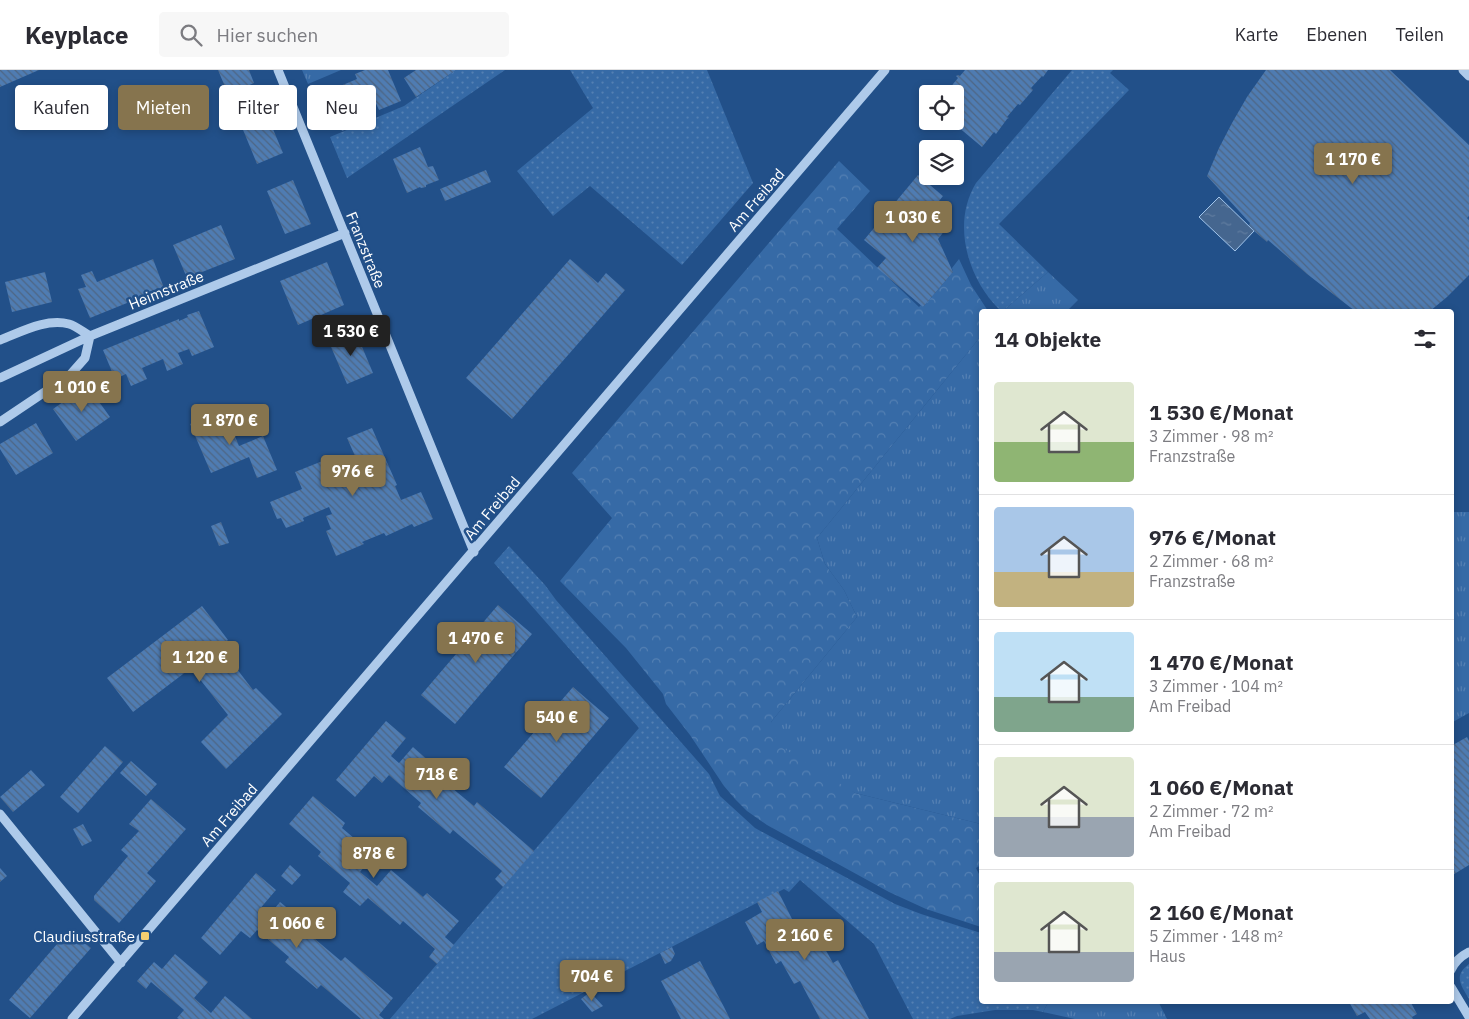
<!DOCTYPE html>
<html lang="de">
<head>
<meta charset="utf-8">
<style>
  body { margin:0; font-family:"IBM Plex Sans",sans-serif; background:#f7f7f7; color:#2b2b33; height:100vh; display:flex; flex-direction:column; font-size:19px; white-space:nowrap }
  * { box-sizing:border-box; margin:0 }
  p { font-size:16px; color:#7c7c81 }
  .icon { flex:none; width:28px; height:28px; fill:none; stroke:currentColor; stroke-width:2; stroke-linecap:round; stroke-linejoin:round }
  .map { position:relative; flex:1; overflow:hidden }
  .drawer { position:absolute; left:979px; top:239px; width:475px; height:695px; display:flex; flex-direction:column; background:#fff; border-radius:5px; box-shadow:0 2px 8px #0003 }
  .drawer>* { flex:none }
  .guide { position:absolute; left:15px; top:15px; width:475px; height:45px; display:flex; gap:10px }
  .controls { position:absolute; left:919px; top:15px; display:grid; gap:10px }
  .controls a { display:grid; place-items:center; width:45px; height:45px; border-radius:5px; background:#fff; box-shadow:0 2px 8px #0003; font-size:25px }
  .price { position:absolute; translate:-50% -42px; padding:0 11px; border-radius:5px; background:#86744e; color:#fff; font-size:16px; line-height:32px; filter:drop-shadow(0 1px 2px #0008) }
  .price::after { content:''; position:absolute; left:50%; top:30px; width:15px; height:11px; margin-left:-8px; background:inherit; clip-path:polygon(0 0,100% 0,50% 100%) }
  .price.selected { background:#222; color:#fff }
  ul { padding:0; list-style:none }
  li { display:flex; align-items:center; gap:15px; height:125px; padding:0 15px }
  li+li { border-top:1px solid #e1e1e2 }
  li span { display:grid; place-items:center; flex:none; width:140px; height:100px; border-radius:5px; color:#555 }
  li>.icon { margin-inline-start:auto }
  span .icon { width:60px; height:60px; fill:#fffc; stroke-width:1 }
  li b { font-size:21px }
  h2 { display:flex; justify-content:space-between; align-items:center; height:60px; padding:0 15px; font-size:21px }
  .tag { padding:0 18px; border-radius:5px; background:#fff; box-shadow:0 2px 8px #0003; font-size:18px; line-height:45px }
  .tag.selected { background:#86744e; color:#fff }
  header { display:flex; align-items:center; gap:30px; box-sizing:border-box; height:70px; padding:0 25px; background:#fff; border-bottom:1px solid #e1e1e2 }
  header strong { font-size:24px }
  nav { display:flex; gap:28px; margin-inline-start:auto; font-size:18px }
  .search { width:350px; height:45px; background:#f7f7f7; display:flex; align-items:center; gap:12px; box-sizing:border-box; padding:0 18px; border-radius:5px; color:#7c7c81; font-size:19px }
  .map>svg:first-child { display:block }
</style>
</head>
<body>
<header>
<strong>Keyplace</strong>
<div class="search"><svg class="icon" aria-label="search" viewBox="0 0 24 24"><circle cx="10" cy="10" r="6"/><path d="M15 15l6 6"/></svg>Hier suchen</div>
<nav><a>Karte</a><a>Ebenen</a><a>Teilen</a></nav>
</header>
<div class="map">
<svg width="1469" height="949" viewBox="0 0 1469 949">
  <defs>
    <pattern id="grass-dots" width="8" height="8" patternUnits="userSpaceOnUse" patternTransform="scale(1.25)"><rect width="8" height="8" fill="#366aa6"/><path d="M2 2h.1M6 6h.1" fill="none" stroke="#5480b3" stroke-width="1.8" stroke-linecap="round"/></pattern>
    <pattern id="forest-crowns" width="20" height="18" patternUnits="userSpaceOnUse" patternTransform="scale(1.25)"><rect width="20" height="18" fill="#366aa6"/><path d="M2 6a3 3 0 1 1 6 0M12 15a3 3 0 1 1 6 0" fill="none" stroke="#5480b3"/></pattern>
    <pattern id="park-tufts" width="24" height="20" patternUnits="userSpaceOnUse" patternTransform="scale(1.25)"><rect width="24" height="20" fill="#366aa6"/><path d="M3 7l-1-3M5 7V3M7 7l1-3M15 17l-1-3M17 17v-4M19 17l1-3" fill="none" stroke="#5480b3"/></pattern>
    <pattern id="water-ripples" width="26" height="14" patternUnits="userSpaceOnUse" patternTransform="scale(1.25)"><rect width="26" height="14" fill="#45668f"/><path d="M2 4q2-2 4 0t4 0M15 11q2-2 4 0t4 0" fill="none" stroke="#617da0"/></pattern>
    <pattern id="building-back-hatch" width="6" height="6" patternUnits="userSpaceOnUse" patternTransform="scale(1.25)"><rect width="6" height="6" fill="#4f7cb2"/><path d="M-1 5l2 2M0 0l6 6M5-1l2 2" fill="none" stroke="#4e6684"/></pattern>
  </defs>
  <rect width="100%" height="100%" fill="#225089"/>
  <path fill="url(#grass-dots)" d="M456 0H505L347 108 330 67 404 36Z
    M570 0H707L753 113 682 195 590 116 553 146 517 101 593 38Z
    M1072 0H1113L1110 3 1129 20 999 154 1048 202 1003 241H1001C968 210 951 154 976 113Z
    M509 476 545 515 556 530 709 704 720 726 755 758 895 834 921 844 981 863V931H1049L1043 942 1033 940H995L957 946 950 949H913L874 874 800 810 789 822 784 819 532 949H390L639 658 494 493Z
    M1469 894V929C1461 915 1453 906 1469 894Z"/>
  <path fill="url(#forest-crowns)" d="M839 91 870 121 837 159 919 237 921 235 923 237 953 202 952 198 959 189 971 215 988 241H981V266L817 468 825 494 844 520 857 547 771 652 855 723 981 754V795L976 798 981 808V857L926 839 889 822 767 755 747 741 735 729 724 716 690 665 666 634 663 624 626 578 560 511 612 448 572 403Z"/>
  <path fill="url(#park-tufts)" d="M302 0H341L308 14Z
    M1048 202 1078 230 1067 241H1003Z
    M981 266V754L855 723 778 675 771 652 857 547 844 520 825 494 817 468Z
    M1451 442H1469V643L1451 653Z
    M1049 931H1158L1167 949H1075L1043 942Z"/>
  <path fill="url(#water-ripples)" stroke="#a2c5eb" d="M1219 127 1254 161 1235 181 1199 147Z"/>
  <path fill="url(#building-back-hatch)" d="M0 0H39L0 17Z
    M218 0H249L254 13 228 24Z
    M365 0H388L401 31 379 40 372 25 366 27 375 48 342 61 326 22 357 9 355 4Z
    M416 0H456L416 27 404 8Z
    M965 0H1048L1043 7 1042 6 1031 18 1033 20 1020 35 1018 34 1007 47 1009 48 1007 49 996 64 994 62 982 77 951 51H955V24H944L946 21 945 20 946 19 948 20 958 8 956 6 958 5 960 6Z
    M1266 0H1390L1469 75V146L1467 148 1469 150V205L1447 227 1430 241H1355L1307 204 1268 170 1267 172 1254 161 1249 155 1250 153 1207 106 1219 78 1232 53 1247 27Z
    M265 40 283 83 257 94 239 50Z
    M420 77 428 97 433 96 439 110 426 115V117L421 118 420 117 407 123 393 89Z
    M486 100 491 112 445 131 440 119Z
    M918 105 943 126 928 145 946 159 938 169 953 202 923 237 877 198 886 188 864 170Z
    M293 110 311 154 285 164 267 121Z
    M221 155 235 189 187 208 173 175Z
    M153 189 164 218 90 248 78 219 86 217 81 205 92 201 97 212Z
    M570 189 598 213 606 203 625 220 512 349 466 308Z
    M327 192 344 235 298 255 280 211Z
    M45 202 52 232 12 242 5 212Z
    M199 241 214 277 192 286 189 279 178 283 183 294 167 301 163 289 142 298 147 309 131 316 126 304 115 309 103 280 179 249V251L188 247 187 245Z
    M355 260 373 303 347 314 328 270Z
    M87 315 110 347 76 371 53 339Z
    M224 340 239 376 263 366 277 400 257 408 249 387 211 403 190 354Z
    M36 353 53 383 16 405 0 379V374Z
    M372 358 397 415 395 416 401 430 421 422 433 449 414 457 412 454 386 466 384 463 362 472 364 474 336 486 326 461 331 459 326 446 332 444 329 437 303 448 304 451 286 458 281 448 277 449 270 432 302 419 295 402 330 388 333 395 355 386 347 368Z
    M221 452 229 473 219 476 211 456Z
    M498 535 532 564 455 654 421 625Z
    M202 536 228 570 212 581 220 591 227 586 253 620 256 618 282 644 226 699 201 672 228 645 191 598 133 642 107 608Z
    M573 617 609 648 541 728 504 697Z
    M386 651 406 668 391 686 399 693 413 677 445 705 442 709 458 723 474 736 477 732 534 781 503 817 495 809 502 801 453 760 450 764 418 737 421 733 389 705 382 713 374 706 355 727 336 710Z
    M1467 667 1469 671V795L1451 806V676Z
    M105 676 123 692 78 743 60 727Z
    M131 691 157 714 146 726 120 703Z
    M31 700 45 715 13 742 0 727Z
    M313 726 345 753 342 758 374 785 360 802 377 816 391 800 423 827 427 823 459 851 445 867 454 875 437 894 429 887 435 879 403 851 400 855 368 828 360 836 343 822 350 813 318 786 321 782 289 754Z
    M151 729 186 759 147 803 156 811 119 853 94 830V826L128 786 121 780 139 761 129 754Z
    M83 754 92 771 82 776 73 759Z
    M290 795 301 805 292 815 281 806Z
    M0 798 7 806 0 812Z
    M256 803 276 820 258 841 266 849 280 832 313 859 309 864 341 891 345 887 393 928 379 945 384 949H361L321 915 317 919 285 892 289 887 257 860 250 868 241 861 220 885 201 868Z
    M778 821 795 855 802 851 814 874 820 870 833 893 838 890 869 949H820L800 911 794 914 781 891 776 894 764 871 757 875 745 852 762 842 757 832Z
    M69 860 91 878 30 948 9 930Z
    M672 877 675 884 671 891 665 894 660 883Z
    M175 884 208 912 194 928 211 943 225 926 252 949H179L177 948 184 940 151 912 146 919 137 911 154 892 162 899Z
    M700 891 724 937 730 949H681L661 911Z
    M590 922 603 936 592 942 581 929Z
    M1343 931H1410L1417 944 1412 947 1413 949H1370L1365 942 1357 946 1349 932 1345 934Z"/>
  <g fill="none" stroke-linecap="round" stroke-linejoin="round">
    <path stroke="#aecaea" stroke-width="9" d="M278 0 474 482
      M1463 0 1469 6
      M0 270C21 262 46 248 69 254 76 256 83 262 90 266
      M0 308 90 266 345 163
      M0 352 70 305 85 288 90 266
      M0 744 121 893
      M1451 900C1455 891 1461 886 1469 882
      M1451 917 1469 947
      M72 949 885 0"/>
  </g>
  <rect fill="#f6ce70" stroke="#225089" stroke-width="2" x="140" y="861" width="10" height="10" rx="2.5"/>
  <g text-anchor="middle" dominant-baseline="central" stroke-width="5" stroke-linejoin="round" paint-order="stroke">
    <g font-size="15" fill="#fff" stroke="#225089">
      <text transform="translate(756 130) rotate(-49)">Am Freibad</text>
      <text transform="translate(366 180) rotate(68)">Franzstraße</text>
      <text transform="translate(166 220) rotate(-22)">Heimstraße</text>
      <text transform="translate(492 438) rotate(-50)">Am Freibad</text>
      <text transform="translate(229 745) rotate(-49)">Am Freibad</text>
    </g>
    <g font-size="15" fill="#fff" stroke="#225089" text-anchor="end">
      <text x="135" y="866">Claudiusstraße</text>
    </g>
  </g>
</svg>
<div class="controls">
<a><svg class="icon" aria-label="locate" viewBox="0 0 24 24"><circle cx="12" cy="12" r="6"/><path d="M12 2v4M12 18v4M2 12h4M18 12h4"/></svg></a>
<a><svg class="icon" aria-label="layers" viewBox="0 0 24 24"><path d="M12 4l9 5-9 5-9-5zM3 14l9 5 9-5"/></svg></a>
</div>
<b class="price" style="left:1353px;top:115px">1 170 €</b>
<b class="price" style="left:913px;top:173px">1 030 €</b>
<b class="price selected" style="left:351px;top:287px">1 530 €</b>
<b class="price" style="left:82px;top:343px">1 010 €</b>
<b class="price" style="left:230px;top:376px">1 870 €</b>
<b class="price" style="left:353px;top:427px">976 €</b>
<b class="price" style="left:476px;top:594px">1 470 €</b>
<b class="price" style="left:200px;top:613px">1 120 €</b>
<b class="price" style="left:557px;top:673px">540 €</b>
<b class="price" style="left:437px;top:730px">718 €</b>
<b class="price" style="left:374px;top:809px">878 €</b>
<b class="price" style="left:297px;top:879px">1 060 €</b>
<b class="price" style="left:805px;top:891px">2 160 €</b>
<b class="price" style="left:592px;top:932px">704 €</b>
<div class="guide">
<a class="tag">Kaufen</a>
<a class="tag selected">Mieten</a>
<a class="tag">Filter</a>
<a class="tag">Neu</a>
</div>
<section class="drawer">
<h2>14 Objekte<svg class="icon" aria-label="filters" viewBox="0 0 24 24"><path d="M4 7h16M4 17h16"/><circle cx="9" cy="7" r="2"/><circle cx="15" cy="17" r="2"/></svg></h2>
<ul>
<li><span style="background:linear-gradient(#dfe7d0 60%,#8fb573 0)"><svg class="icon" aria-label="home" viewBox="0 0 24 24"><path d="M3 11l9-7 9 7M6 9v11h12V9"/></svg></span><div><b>1 530 €/Monat</b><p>3 Zimmer · 98 m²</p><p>Franzstraße</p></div></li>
<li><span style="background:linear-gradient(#a9c7e8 65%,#c2b280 0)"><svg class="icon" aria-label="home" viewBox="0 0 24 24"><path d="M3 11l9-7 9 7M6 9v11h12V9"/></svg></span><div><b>976 €/Monat</b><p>2 Zimmer · 68 m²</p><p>Franzstraße</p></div></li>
<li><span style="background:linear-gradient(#bfe0f5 65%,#7fa58c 0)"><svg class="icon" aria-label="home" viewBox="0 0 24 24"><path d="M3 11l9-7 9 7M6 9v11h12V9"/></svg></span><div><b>1 470 €/Monat</b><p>3 Zimmer · 104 m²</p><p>Am Freibad</p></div></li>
<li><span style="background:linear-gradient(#dfe7d0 60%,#9aa5b1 0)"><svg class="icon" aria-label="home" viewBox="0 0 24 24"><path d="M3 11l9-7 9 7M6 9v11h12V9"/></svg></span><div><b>1 060 €/Monat</b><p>2 Zimmer · 72 m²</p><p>Am Freibad</p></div></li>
<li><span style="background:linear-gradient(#dfe7d0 70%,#9aa5b1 0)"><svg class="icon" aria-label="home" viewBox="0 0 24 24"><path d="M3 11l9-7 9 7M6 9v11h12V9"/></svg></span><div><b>2 160 €/Monat</b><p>5 Zimmer · 148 m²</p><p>Haus</p></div></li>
</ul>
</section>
</div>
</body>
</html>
